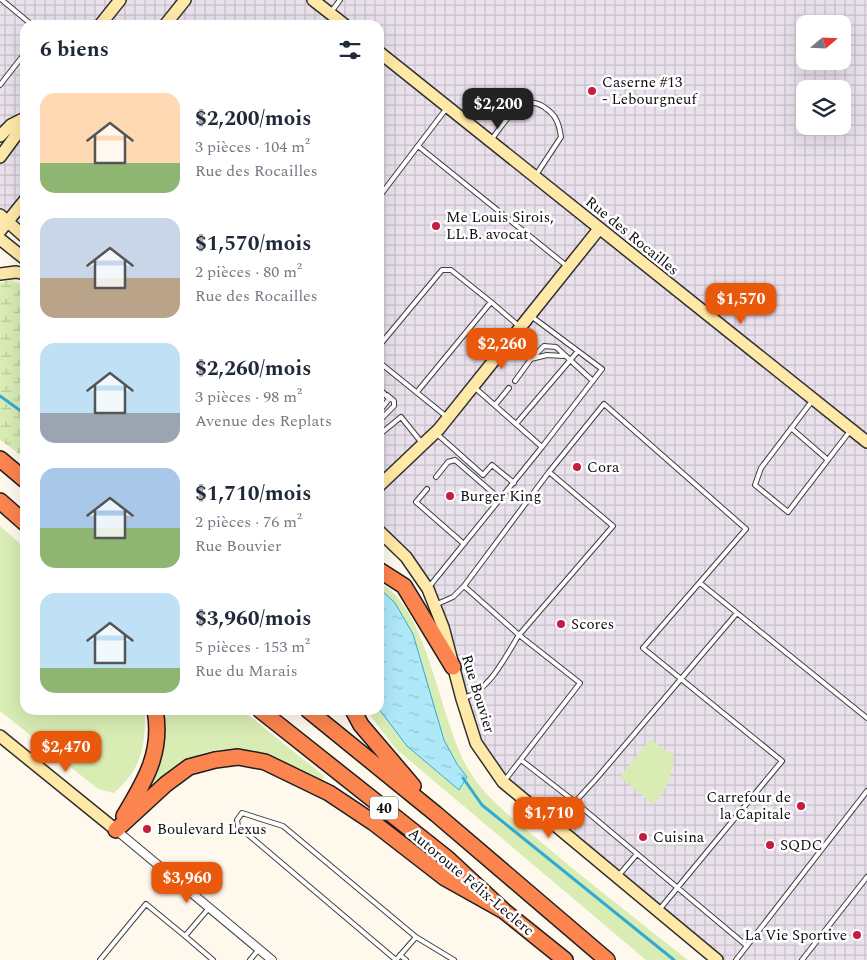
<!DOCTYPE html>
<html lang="fr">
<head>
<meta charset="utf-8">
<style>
  body { margin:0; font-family:Spectral,serif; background:#f6f6f7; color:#1f2937; height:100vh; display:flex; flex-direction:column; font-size:19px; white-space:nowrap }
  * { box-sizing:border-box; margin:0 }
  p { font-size:16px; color:#747a83 }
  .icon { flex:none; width:28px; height:28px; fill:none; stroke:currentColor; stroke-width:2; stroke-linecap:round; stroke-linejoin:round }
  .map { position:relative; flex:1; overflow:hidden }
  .sheet { position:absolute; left:20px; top:20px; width:364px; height:695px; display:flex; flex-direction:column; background:#fff; border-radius:15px; box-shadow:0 5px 20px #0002 }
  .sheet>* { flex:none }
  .needle { width:32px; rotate:71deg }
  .controls { position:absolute; left:796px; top:15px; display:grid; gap:10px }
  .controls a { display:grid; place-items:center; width:55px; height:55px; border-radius:10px; background:#fff; box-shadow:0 5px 20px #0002; font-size:25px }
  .price { position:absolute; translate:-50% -42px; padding:0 11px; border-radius:10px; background:#ea580c; color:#fff; font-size:16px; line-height:32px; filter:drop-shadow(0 1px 2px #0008) }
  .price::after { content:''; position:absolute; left:50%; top:30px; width:15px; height:11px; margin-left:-8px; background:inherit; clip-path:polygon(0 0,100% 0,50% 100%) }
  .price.on { background:#222; color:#fff }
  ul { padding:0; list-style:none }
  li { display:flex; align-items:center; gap:15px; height:125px; padding:0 20px }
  li span { display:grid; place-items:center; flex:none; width:140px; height:100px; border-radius:15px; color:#555 }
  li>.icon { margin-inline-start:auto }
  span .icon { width:60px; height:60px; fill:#fffc; stroke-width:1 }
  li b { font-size:21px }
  h2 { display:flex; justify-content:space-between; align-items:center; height:60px; padding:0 20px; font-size:21px }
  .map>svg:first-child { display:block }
</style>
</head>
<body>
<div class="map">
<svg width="867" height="960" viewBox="0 0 867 960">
  <defs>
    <pattern id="industrial-grid" width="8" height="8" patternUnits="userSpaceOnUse" patternTransform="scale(1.25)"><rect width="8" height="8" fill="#e9e1ec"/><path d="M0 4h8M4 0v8" fill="none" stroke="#c7c0c9"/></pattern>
    <pattern id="wetland-marsh" width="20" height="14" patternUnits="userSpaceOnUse" patternTransform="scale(1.25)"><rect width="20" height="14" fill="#d9ecb4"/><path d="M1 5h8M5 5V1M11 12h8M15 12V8" fill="none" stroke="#b9c99a"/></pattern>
    <pattern id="water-ripples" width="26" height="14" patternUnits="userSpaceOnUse" patternTransform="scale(1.25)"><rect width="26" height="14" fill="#afe8f9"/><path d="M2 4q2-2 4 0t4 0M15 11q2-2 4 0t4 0" fill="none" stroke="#95c6d4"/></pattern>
  </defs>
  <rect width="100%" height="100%" fill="#fff9ed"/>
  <path fill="url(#industrial-grid)" fill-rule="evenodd" d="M0 0H867V960H717L488 762 428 589 379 531V25H25V238L0 215ZM805 24H842V61H805ZM805 89H842V126H805Z"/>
  <path fill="#d9ecb4" d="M0 526 25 548V710H145C145 747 143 767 114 793L98 789 0 711Z
    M379 583C429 606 440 726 470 772 486 798 511 817 534 836 584 879 636 919 688 960H646L396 749 366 710H379Z
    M160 710H242L324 776 322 780C259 746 208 728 155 788L151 784C164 762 166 735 160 710Z
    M650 739 674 756C671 778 668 787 654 805L620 777Z"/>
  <path fill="url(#wetland-marsh)" d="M10 280 25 285V458L0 440V283Z"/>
  <path fill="url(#water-ripples)" stroke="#31abd4" d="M379 588 395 603 413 634 444 740 457 764 467 777 459 790 407 746 379 709Z"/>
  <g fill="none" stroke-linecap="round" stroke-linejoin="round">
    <path stroke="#31abd4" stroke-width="3" d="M0 396 25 414
      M463 778 482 805 674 960"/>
    <g stroke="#404040" stroke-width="6">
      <path id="lane" d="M2 0 32 25
        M331 12 340 0
        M0 85 25 53
        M491 140C504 124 521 91 544 107 556 115 559 123 561 137L536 175
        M418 146 568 267
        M379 197 446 109
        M491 302 520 327
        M531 316 602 369 542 447
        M379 346 442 270H451L491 302 417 392
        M531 359 547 355 563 356
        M379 362 447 417
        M515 381 531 359 544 346 556 347 593 381
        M379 388 389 399 379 412
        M812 401 761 468 755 485 788 512 850 431
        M495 405 509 388
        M379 421 394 406V401L387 395
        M516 424 578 351
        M791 428 828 460
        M437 434 483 475 492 465 514 483
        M379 435 401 417 422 443
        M549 472 604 404 746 529 643 648 782 761 659 910
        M436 477 448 462 455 460 500 499
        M427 489 416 502 464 544
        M700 583 737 613
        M464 586 519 635C505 657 490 690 464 698
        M429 587 542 447 474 387
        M435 605 453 597 464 586 549 472 613 526 519 635 580 683 505 780
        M521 760 574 801 747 946
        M555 824 596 779 737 613 867 718
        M619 875 637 854
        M209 908 185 936 213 960
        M416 937 454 960
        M400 955 406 960
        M100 960 146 904 185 936
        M250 960 259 949
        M396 960 238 826 237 820 242 813 283 826 416 937 396 960
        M736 960 867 791
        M802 960 867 877"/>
    </g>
    <g stroke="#404040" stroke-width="10">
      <path id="street" d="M116 830 272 960"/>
    </g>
    <g stroke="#2f2f2f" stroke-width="14">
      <path id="secondary" d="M313 0 345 25
        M100 25 120 0
        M165 25 185 0
        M379 52 867 442
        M0 136 11 125 25 118
        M0 157 25 123
        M0 215 25 237
        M0 231 25 200
        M0 239 25 259
        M0 274 16 272 25 274
        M379 486 439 429 599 229
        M379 531 406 557 428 589 443 627 462 699 476 743 503 782 717 960
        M0 736 116 830"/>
    </g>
    <g stroke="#1e1e1e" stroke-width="18">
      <path id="highway" d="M0 459 25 480
        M0 501 25 523
        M379 570 404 586 453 667
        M260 710 448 859 504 911 565 960
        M308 710 436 814 607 960
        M353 710 361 725 413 786
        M124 816C145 781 163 752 155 710
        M116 830 166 784 189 767 215 760 238 757 265 762 329 793 374 823 445 878 504 911"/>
    </g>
    <use href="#lane" stroke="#fff" stroke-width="4"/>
    <use href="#street" stroke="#fff" stroke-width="8"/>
    <use href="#secondary" stroke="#ffe9a8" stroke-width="11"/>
    <use href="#highway" stroke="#fc844e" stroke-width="15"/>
  </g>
  <g fill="#c51d3e" stroke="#fff" stroke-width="2">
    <circle cx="592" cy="91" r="5"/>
    <circle cx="436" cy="226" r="5"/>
    <circle cx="577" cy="467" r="5"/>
    <circle cx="450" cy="496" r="5"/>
    <circle cx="561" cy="624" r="5"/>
    <circle cx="801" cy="806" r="5"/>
    <circle cx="147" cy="829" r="5"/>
    <circle cx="643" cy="837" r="5"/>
    <circle cx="770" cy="845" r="5"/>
    <circle cx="857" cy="935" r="5"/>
  </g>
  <g text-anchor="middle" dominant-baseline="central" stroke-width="5" stroke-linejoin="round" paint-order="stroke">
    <rect fill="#fff" stroke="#565656" stroke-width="1" x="370" y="796.5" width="28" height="23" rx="4"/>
    <g font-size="14" font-weight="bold" fill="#0d0d0d">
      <text x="384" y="808">40</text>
    </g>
    <g font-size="15" fill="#0d0d0d" stroke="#fff" text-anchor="start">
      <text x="602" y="82">Caserne #13<tspan x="602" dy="17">- Lebourgneuf</tspan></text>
      <text x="446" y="217">Me Louis Sirois,<tspan x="446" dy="17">LL.B. avocat</tspan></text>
      <text x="587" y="467">Cora</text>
      <text x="460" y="496">Burger King</text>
      <text x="571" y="624">Scores</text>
      <text x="791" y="797" text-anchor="end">Carrefour de<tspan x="791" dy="17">la Capitale</tspan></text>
      <text x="157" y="829">Boulevard Lexus</text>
      <text x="653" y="837">Cuisina</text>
      <text x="780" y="845">SQDC</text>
      <text x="847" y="935" text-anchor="end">La Vie Sportive</text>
    </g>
    <g font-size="15" fill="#0d0d0d" stroke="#fff">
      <text transform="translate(632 236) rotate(39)">Rue des Rocailles</text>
      <text transform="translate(478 694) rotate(73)">Rue Bouvier</text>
      <text transform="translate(471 882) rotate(40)">Autoroute Félix-Leclerc</text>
    </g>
  </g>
</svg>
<div class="controls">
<a><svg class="needle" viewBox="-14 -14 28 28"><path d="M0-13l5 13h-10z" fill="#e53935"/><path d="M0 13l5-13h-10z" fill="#747a83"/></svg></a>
<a><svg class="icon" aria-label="layers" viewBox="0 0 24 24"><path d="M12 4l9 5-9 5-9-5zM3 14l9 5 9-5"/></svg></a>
</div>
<b class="price on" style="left:498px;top:130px">$2,200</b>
<b class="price" style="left:741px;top:325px">$1,570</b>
<b class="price" style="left:502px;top:370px">$2,260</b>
<b class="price" style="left:66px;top:773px">$2,470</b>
<b class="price" style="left:549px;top:839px">$1,710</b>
<b class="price" style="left:187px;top:904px">$3,960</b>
<section class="sheet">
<h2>6 biens<svg class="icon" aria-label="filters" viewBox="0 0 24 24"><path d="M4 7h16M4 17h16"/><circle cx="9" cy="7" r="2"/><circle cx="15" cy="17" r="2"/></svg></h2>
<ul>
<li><span style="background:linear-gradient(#ffd9b3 70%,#8fb573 0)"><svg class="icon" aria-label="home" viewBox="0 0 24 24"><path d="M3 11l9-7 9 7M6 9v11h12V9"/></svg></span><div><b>$2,200/mois</b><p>3 pièces · 104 m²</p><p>Rue des Rocailles</p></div></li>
<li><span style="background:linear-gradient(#c9d6e8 60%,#b9a48a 0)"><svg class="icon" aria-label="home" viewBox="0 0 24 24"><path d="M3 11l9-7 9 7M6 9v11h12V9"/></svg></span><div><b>$1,570/mois</b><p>2 pièces · 80 m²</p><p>Rue des Rocailles</p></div></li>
<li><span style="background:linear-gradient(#bfe0f5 70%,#9aa5b1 0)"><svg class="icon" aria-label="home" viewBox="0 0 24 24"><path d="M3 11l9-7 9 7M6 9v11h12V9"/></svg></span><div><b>$2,260/mois</b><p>3 pièces · 98 m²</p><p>Avenue des Replats</p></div></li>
<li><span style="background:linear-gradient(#a9c7e8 60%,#8fb573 0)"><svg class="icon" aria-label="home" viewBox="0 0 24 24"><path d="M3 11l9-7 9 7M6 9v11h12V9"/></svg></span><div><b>$1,710/mois</b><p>2 pièces · 76 m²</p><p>Rue Bouvier</p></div></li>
<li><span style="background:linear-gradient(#bfe0f5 75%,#8fb573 0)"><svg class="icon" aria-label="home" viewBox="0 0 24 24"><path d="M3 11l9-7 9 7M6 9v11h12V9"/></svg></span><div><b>$3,960/mois</b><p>5 pièces · 153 m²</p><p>Rue du Marais</p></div></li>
</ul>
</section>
</div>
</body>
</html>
